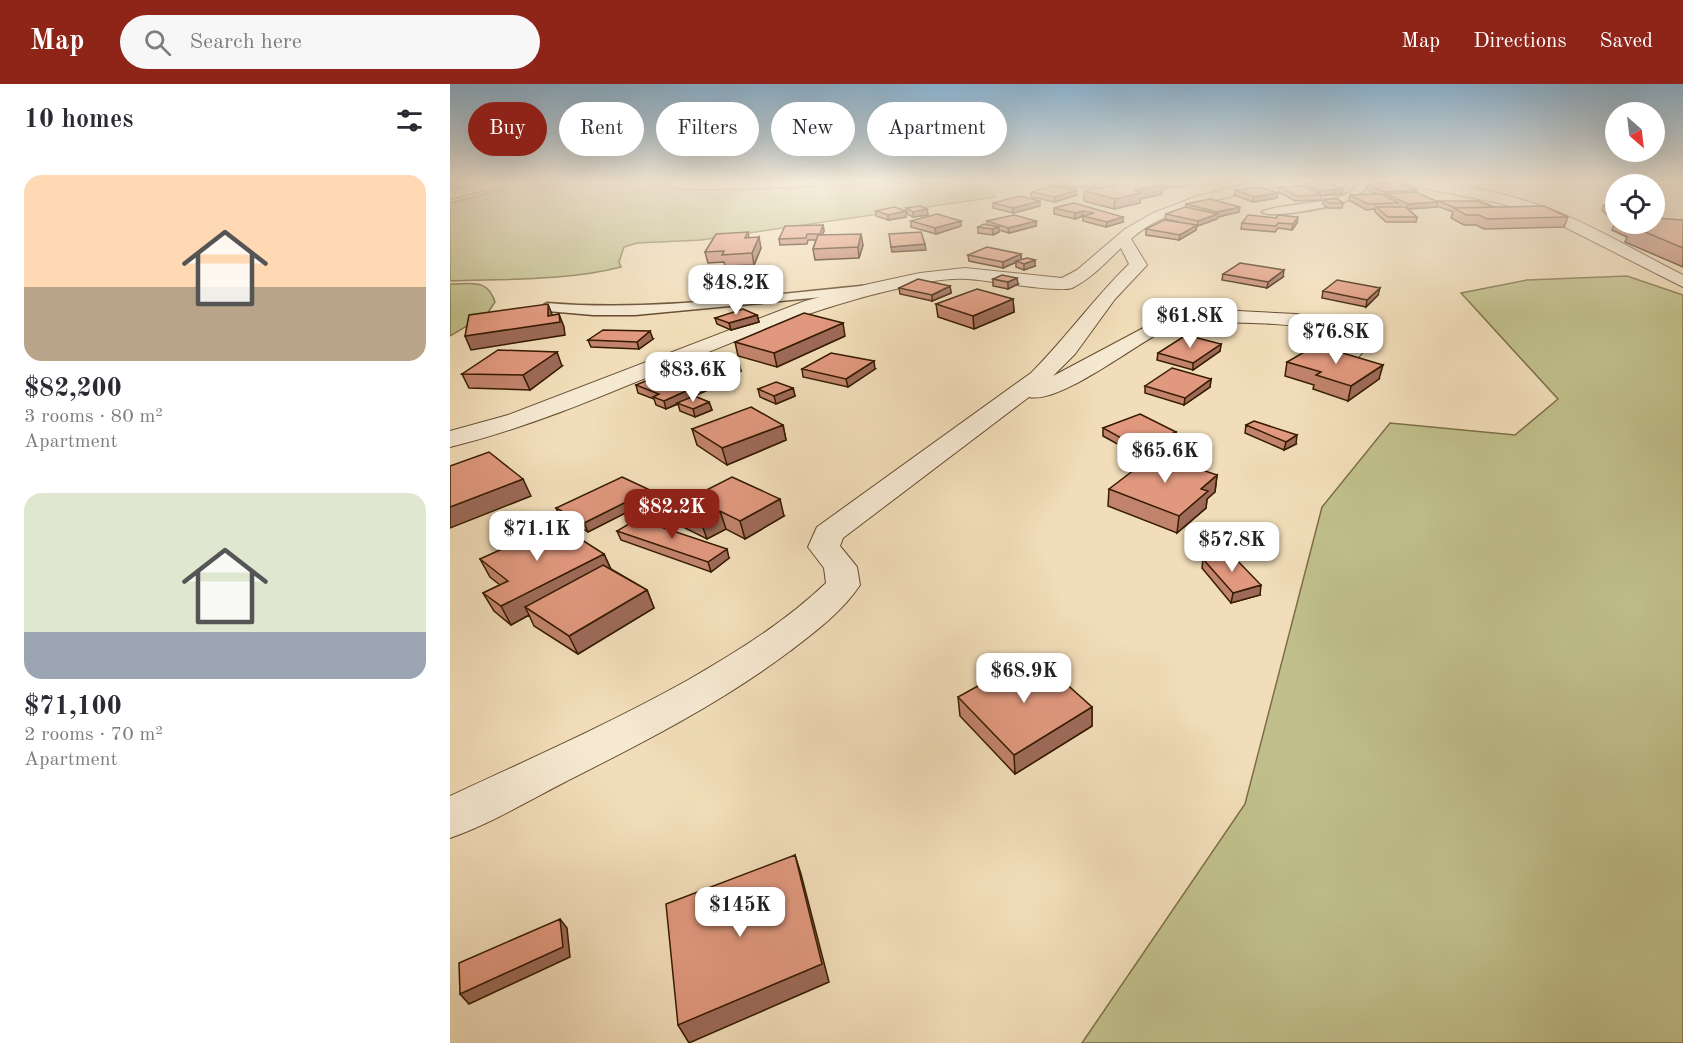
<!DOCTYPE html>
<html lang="en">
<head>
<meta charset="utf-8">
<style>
  body { margin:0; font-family:"Old Standard TT",serif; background:#f7f7f7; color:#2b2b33; height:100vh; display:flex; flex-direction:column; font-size:22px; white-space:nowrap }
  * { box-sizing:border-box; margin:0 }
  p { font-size:20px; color:#7c7c81 }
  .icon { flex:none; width:33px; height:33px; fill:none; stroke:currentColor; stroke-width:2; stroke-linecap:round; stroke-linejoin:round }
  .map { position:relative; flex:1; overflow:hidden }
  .panel { display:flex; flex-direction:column; background:#fff; width:450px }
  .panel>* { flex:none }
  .top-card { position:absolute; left:18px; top:18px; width:570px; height:54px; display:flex; gap:12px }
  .needle { width:39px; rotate:152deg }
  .tools { position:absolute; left:1155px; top:18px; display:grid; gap:12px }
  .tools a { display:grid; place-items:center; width:60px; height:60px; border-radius:50%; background:#fff; box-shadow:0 6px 24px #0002; font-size:30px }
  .price { position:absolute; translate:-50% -51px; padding:0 14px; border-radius:12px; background:#fff; color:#222; font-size:20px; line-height:39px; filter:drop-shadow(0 2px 3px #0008) }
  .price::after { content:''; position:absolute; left:50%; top:36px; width:18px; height:14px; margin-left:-9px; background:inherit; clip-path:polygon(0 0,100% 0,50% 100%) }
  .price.selected { background:#8f2418; color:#fff }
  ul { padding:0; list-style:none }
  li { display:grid; align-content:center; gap:12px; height:318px; padding:0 24px }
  li span { display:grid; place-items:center; height:186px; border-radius:18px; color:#555 }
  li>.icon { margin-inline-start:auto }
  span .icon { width:108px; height:108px; fill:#fffc; stroke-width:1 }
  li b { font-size:26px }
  h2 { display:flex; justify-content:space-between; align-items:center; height:72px; padding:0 24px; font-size:26px }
  .chip { padding:0 21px; border-radius:27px; background:#fff; box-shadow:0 6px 24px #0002; font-size:21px; line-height:54px }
  .chip.selected { background:#8f2418; color:#fff }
  header { display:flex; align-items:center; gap:36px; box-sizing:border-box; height:84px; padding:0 30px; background:#8f2418; color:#fff }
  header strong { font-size:28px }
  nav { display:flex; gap:33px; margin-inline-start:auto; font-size:21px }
  .search { width:420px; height:54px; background:#f7f7f7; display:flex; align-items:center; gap:15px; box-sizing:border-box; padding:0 21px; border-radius:33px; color:#7c7c81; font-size:22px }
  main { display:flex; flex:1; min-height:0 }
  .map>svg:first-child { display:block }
</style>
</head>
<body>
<header>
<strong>Map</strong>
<div class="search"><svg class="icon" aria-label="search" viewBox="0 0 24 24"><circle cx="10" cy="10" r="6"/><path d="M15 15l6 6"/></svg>Search here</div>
<nav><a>Map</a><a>Directions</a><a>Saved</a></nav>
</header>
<main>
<section class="panel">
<h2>10 homes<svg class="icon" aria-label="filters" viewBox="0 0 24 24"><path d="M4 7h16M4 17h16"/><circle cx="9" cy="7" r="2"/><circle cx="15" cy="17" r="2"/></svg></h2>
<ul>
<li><span style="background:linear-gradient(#ffd9b3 60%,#b9a48a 0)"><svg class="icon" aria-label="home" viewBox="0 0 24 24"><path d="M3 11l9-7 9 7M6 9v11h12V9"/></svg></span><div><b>$82,200</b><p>3 rooms · 80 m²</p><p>Apartment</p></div></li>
<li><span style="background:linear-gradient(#dfe7d0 75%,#9aa5b1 0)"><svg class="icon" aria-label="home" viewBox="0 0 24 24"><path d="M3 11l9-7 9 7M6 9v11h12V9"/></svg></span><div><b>$71,100</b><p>2 rooms · 70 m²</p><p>Apartment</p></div></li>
</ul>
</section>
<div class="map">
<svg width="1233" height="959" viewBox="0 0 1233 959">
  <rect width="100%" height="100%" fill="#f1ddb9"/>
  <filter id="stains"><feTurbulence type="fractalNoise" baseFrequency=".00333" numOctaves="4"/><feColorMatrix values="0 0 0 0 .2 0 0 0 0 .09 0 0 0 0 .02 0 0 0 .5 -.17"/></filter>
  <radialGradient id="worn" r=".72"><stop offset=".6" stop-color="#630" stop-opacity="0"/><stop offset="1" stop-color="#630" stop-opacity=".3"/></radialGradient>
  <path fill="#c0bf8b" stroke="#7c6e46" stroke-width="1.5" d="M80 98H225L217 103C242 108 270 105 296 105 376 104 455 92 535 103L542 106 546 113 251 156 187 159 174 163 169 178 171 183C117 197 55 195 0 197V119Z
    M1177 192 1233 211V959H632L795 720 872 423 940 339 1065 351 1108 315 1011 209 1077 196Z
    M0 200C22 200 37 194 45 218L37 230 0 252Z"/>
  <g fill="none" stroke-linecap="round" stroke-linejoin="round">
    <g stroke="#664c2f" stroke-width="3">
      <path id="lane" d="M914 98H923C916 105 905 114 896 117 882 123 822 135 812 128 821 122 873 119 890 113 898 110 906 103 914 98Z
        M421 201 427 205 425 208 185 231H143L97 227 90 223 97 219C205 228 313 211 421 201Z"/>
    </g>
    <g stroke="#664c2f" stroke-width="2">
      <path id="street" d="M36 98H56L54 101 0 115V107Z
        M806 98H835L833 101C785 113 720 120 681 155L697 181 665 215 625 270 603 292 731 224 846 230 898 241 919 252 923 256 899 284 891 286 883 284 880 279 887 266 899 258C861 237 812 240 770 238 759 237 743 234 733 237 698 249 613 321 579 313L393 454 390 462 407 483 410 501C393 527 365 548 340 567 271 619 192 659 115 698 78 717 40 740 0 754V712C80 675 161 639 238 596 287 568 335 538 376 499L374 484 358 463 367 443 581 289C616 254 644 214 679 180L671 164C656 178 641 195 622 204 609 209 537 196 518 195 495 193 468 200 446 205 291 240 154 325 0 363V347L58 331 355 217 419 200 470 189 515 184 612 194 627 186 675 145 703 129 748 112Z
        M956 98C1005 98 1059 109 1105 127 1148 144 1191 170 1233 191V203L1095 133 1049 119 962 102Z"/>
    </g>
    <use href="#lane" fill="#f6e9d2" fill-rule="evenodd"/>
    <use href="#street" fill="#f6e9d2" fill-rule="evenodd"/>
  </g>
  <path fill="#c1836c" stroke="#371c01" stroke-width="1.5" d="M604 98H650L643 104 604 102Z
    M677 98H740L739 102 712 104V110L690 115V119L664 125 634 117V107Z
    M924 98H959L958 103 966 109 988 118V117L1044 123 1118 133 1114 143 1034 145 1026 141H1014L1001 134 1003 128 987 122V123L958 125 967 133 966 138H936L925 128V125L916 126 899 116 900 111 926 110 916 105 917 101 929 100Z
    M854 100 893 105 892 110 871 112 870 116 845 117 829 108 830 103 854 102Z
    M785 106 827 114 803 118 784 111Z
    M581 108 627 111 605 118 581 113Z
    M874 115 893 119 892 124H878L873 120Z
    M543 119 590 122 563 129 543 124Z
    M624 119 673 138 656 143 633 137V132L625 135 604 130V124Z
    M736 120 789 128 768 133 767 135 747 142 746 146 729 156 696 151V145L729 138 715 135 716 130 736 123Z
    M1154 121H1166V135H1161L1152 126Z
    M456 124 477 125 478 131 463 133 457 130Z
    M426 127 456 133 438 136 426 132Z
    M1166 136V140H1204L1233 136V183L1175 158 1177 153 1162 146Z
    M461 137 511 142 486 150 461 143Z
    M537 137H586V142L559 149 549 146V148L543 151 528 149V143L537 141Z
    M792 139H847L842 146 828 144 825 148 791 145Z
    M373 141 374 147 372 151 413 161 409 174 365 176 363 165 366 156H358L357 160 330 161 329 155Z
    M298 148 299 154 311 164 304 181 275 182 274 178 258 179 255 168Z
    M571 170V176L585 182 574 186 566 183V178L553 184 519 177 518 171Z
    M773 190 833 193 817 204 772 196Z
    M543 195 568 200 558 205 543 202Z
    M500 202 501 209 482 217 450 210 449 204Z
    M873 207 928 211 916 223 872 214Z
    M563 215 564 228 524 245 488 233 486 220Z
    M307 231 309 238 281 246 267 240 265 234Z
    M395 252 327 283 288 272 285 258Z
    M203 255 189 265 141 263 138 256Z
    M771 260 770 267 743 286 707 276 708 269Z
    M244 275 289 280 291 287 280 292 246 283Z
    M837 278 929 295 898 317 863 305 864 301 835 292Z
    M112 282 80 306 19 304 12 290Z
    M352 285H425L398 303 353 293Z
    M761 295 760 303 734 321 695 309V302Z
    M260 296 262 304 244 312 259 318 262 326 245 333 230 327 228 320 216 325 206 321 204 315 188 309 186 301Z
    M343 304 345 312 326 320 310 313 308 305Z
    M333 341 336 356 277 381 247 361 242 345Z
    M796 341 846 360 834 366 795 349Z
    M653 344 726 348 725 357 689 372 653 352Z
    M767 391 765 408 757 415 756 424 727 449 658 422 659 405Z
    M203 415 138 448 110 433 106 424Z
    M223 423 334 432 295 455 276 445 257 455 229 441Z
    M167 447 279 474 261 488 171 456Z
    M154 470 161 485 197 506 204 524 128 570 84 542 79 531 61 541 44 527 33 509 50 501 40 493 30 475Z
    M753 475 810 511 781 519 752 484Z
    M508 613 642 623V642L565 690 510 632Z"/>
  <path fill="#9d6a58" stroke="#371c01" stroke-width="1.5" d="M643 98H650L643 104Z
    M740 98 739 102 712 104V110L690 115V119L664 125 665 115 684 107 710 102V99Z
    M893 105 892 110 869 111 870 107Z
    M627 106V111L605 118V113Z
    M967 106 966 111 936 110V113H934L935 108Z
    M828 109 827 114 803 118 804 113Z
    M590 117V122L563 129V124Z
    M988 118 987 123 957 125 958 120Z
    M790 123 789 128 768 133 767 135 748 142V137L766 130 767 128Z
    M477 125 478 131 463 133V128Z
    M456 127V133L438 136V131Z
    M633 127V132L625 135V129Z
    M673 133V138L656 143 657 138Z
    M848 133 847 139 842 146 843 140Z
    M511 137V142L486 150 485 144Z
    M586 137V142L559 149 558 144Z
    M373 141 374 147 371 156 370 150Z
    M747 141 746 146 729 156 730 151Z
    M549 143V148L543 151 542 145Z
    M411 150 413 161 409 174 408 163Z
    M309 153 311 164 304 181 302 169Z
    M475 160 476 166 442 168 441 163Z
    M571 170V176L553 184V178Z
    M585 176V182L574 186V180Z
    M834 186 833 193 817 204 818 198Z
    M567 194 568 200 558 205V198Z
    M500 202 501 209 482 217V211Z
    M930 204 928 211 916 223 917 216Z
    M563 215 564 228 524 245 523 232Z
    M98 220 103 233 109 230 114 243 115 251 21 266 15 252 98 232Z
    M307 231 309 238 281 246 279 239Z
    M393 239 395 252 327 283 324 269Z
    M200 247 203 255 189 265 187 258Z
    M771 260 770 267 743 286V279Z
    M107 268 112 282 80 306 73 291Z
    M424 277 425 285 398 303 396 295Z
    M289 280 291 287 280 292 278 285Z
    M933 281 929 295 898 317 901 302Z
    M761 295 760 303 734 321 735 314Z
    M260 296 262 304 216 325 214 317Z
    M343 304 345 312 326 320 324 312Z
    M259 318 262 326 245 333 243 325Z
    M333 341 336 356 277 381 272 364Z
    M726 348 725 357 689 372V364Z
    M847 351 846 360 834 366 836 358Z
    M767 391 765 408 757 415 756 424 727 449 729 432 751 405Z
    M73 395 81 412 0 444V423Z
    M200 406 203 415 138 448 134 439Z
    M330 415 334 432 295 455 290 437Z
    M270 427 276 445 257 455 251 438Z
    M277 465 279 474 261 488 258 478Z
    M154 470 162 488 75 523 79 531 61 541 51 522Z
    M811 501 810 511 781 519 783 509Z
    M197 506 204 524 128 570 119 552Z
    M642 623V642L565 690 564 671Z
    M345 771 351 790 379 898 239 959 228 941Z
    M110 835 117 844 120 873 19 920 10 910Z"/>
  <path fill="#e0987e" stroke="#371c01" stroke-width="1.5" d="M677 98H700L713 101 684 107 691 109 665 115 634 107Z
    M707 98H734L710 99Z
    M876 98 893 105 870 107 854 100Z
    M937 98H956H946L967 106 935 108 917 101 940 99Z
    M603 102 627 106 605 113 581 108Z
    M854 102 871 111 846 112 830 103Z
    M808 103 828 109 804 113 785 106Z
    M965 108 988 118 958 120 936 110Z
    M931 110 949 119 918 120 900 111Z
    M570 112 590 117 563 124 543 119Z
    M760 115 790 123 767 128 736 120Z
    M874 115H888L893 119H879Z
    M988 117H1028L1044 123 1006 124Z
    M624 119 673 133 657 138 633 132 644 129 633 127 625 129 604 124Z
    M1154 121H1166V129H1163Z
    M470 122 477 125 463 128 456 124Z
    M1094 122 1118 133 1037 135 1029 131H1016L1004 124Z
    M444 123 456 127 438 131 426 127Z
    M735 123 768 130 748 137 716 130Z
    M926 123H955L967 133H938Z
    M487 130 511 137 485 144 461 137Z
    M564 131 586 137 558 144 537 137Z
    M798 131 826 134 828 131 848 133 843 140 828 139 826 142 792 139Z
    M1204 134 1233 136V164L1181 142H1192L1186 140H1204Z
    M714 136 747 141 730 151 696 145Z
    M534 140 549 143 542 145 528 143Z
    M373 141 370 150H357L356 154 329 155 335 142Z
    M298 148 295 154 309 153 302 169 272 171 274 167 255 168 266 150Z
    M471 148 475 160 441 163 439 150Z
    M411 150 408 163 363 165 368 151Z
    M537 163 571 170 553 178 518 171Z
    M577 174 585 176 574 180 566 177Z
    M790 179 834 186 818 198 773 190Z
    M552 191 567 194 558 198 543 195Z
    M468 195 500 202 482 211 449 204Z
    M887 196 930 204 917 216 873 207Z
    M527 205 563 215 523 232 486 220Z
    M98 220V232L109 230 110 238 15 252 19 231Z
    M293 225 307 231 279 239 265 234Z
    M354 229 393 239 324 269 285 258Z
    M153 246 200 247 187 258 138 256Z
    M736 251 771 260 743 279 708 269Z
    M866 261 933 281 901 302 866 291 871 288 837 278Z
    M48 266 107 268 73 291 12 290Z
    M381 269 424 277 396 295 352 285Z
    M256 270 289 280 278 285 244 275Z
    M722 284 761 295 735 314 695 302Z
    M224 285 260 296 214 317 203 313 209 310 186 301Z
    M326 298 343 304 324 312 308 305Z
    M244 312 259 318 243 325 227 319Z
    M301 323 333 341 272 364 242 345Z
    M690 330 726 348 689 364 653 344Z
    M804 337 847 351 836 358 796 341Z
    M39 368 73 395 0 423V382Z
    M705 370 767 391 751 405 758 407 729 432 659 405Z
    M172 393 200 406 134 439 106 424Z
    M282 393 330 415 290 437 270 427 251 438 223 423Z
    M187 435 277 465 258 478 167 447Z
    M107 440 154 470 51 522 33 509 58 497 30 475Z
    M780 469 811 501 783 509 753 475Z
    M153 481 197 506 119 552 75 523Z
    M584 571 642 623 564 671 508 613Z
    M345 771 372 880 228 941 216 820Z
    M110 835 113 863 10 910 9 879Z"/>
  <linearGradient id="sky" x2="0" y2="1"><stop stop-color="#8bb6d6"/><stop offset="0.42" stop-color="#f9f0e0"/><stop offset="1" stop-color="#f9f0e0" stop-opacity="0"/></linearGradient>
  <rect width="1233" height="232" fill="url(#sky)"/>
  <rect width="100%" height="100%" filter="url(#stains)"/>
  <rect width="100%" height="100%" fill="url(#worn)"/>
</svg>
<div class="tools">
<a><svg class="needle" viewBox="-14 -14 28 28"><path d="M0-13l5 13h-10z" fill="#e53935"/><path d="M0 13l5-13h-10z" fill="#7c7c81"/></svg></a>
<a><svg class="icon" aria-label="locate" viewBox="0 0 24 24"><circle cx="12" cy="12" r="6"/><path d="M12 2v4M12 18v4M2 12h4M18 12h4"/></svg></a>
</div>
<b class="price" style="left:286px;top:232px">$48.2K</b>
<b class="price" style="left:740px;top:265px">$61.8K</b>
<b class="price" style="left:886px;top:281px">$76.8K</b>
<b class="price" style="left:243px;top:319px">$83.6K</b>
<b class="price" style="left:715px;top:400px">$65.6K</b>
<b class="price selected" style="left:222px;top:456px">$82.2K</b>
<b class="price" style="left:87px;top:478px">$71.1K</b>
<b class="price" style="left:782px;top:489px">$57.8K</b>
<b class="price" style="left:574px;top:620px">$68.9K</b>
<b class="price" style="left:290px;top:854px">$145K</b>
<div class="top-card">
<a class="chip selected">Buy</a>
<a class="chip">Rent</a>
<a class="chip">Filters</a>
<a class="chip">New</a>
<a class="chip">Apartment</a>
</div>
</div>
</main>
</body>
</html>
